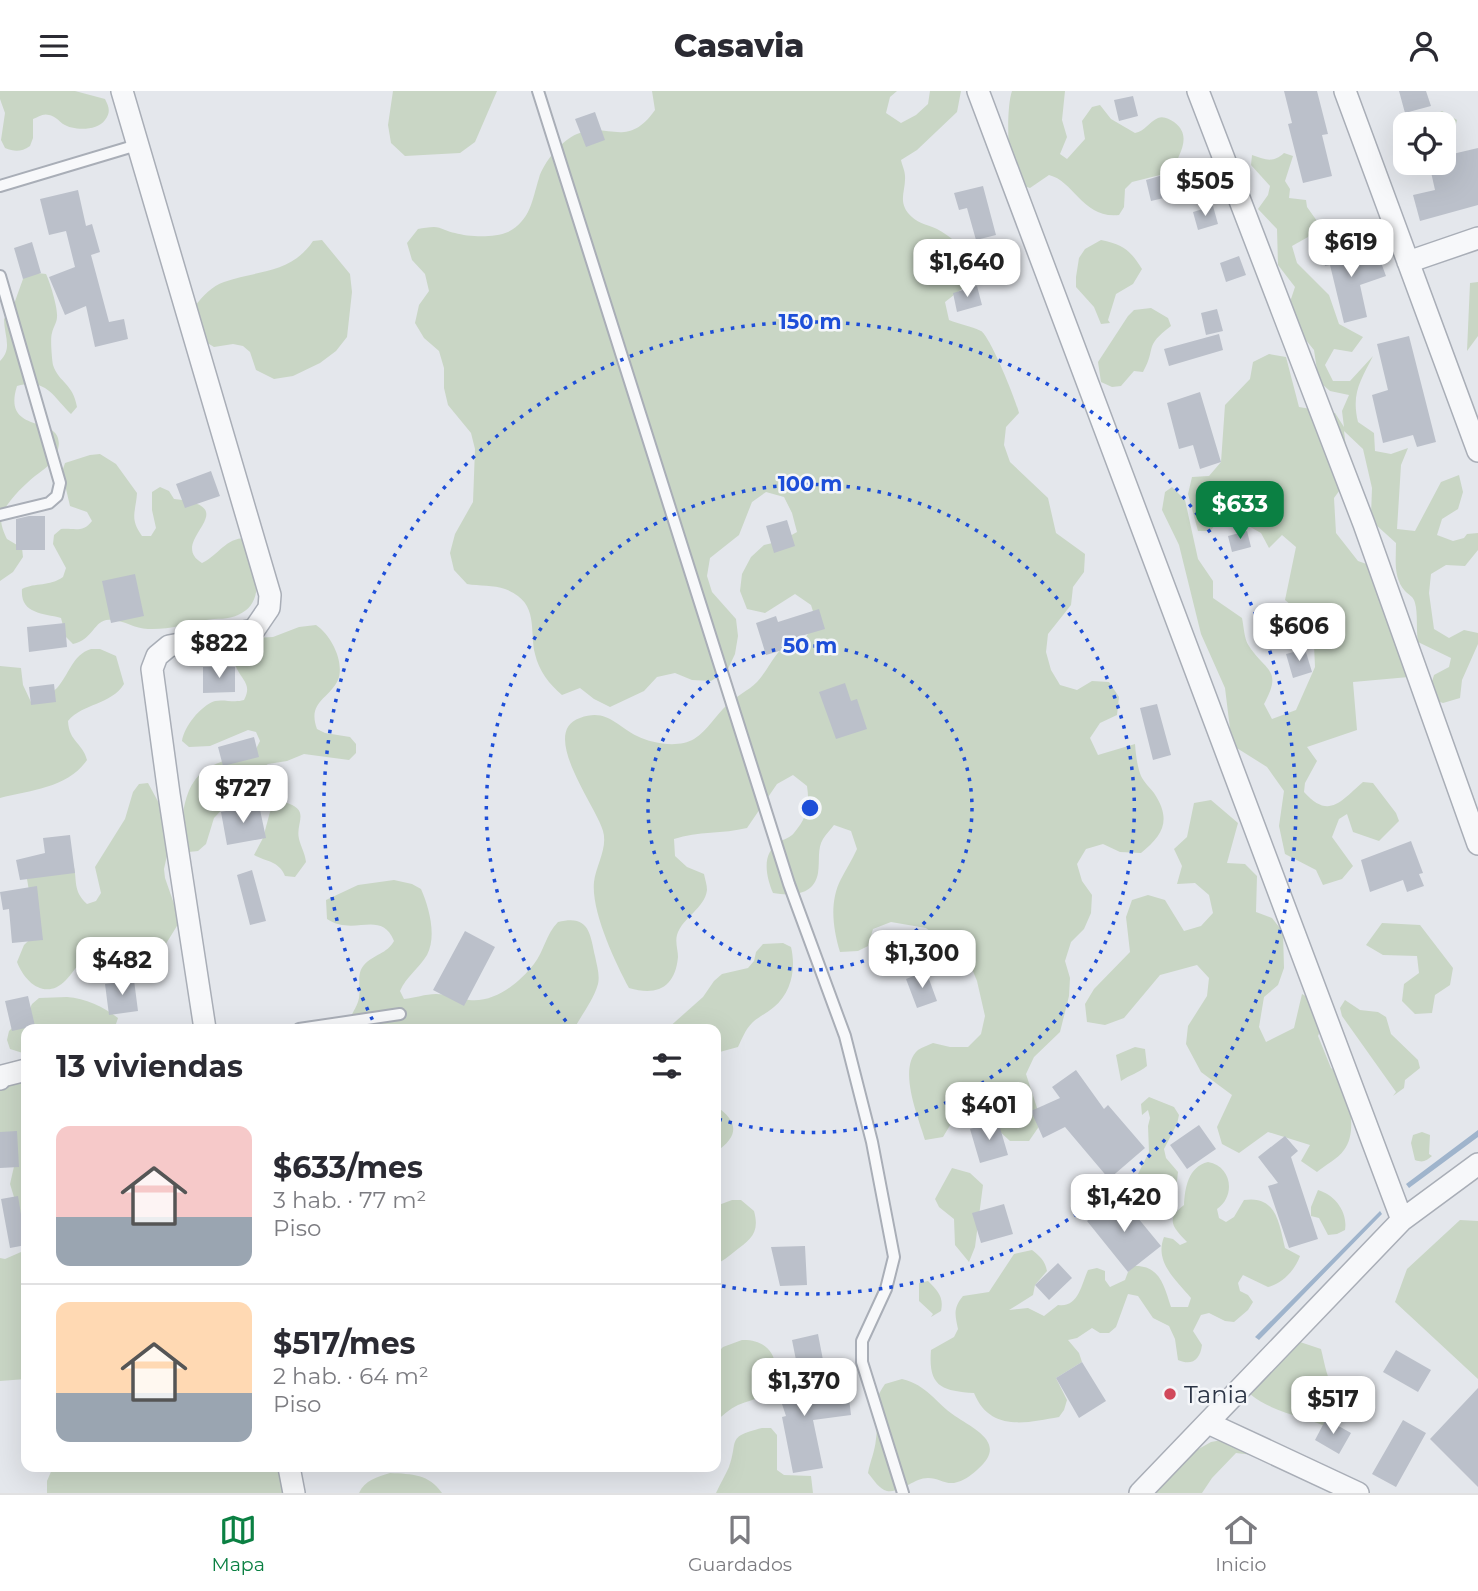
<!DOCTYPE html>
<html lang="es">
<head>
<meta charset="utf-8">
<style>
  body { margin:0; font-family:Montserrat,sans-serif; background:#f7f7f7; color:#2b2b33; height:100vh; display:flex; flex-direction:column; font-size:26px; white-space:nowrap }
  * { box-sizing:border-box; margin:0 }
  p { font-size:23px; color:#7c7c81 }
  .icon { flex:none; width:38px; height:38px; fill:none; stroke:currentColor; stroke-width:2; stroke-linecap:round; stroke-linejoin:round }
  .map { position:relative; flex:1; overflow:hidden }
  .details { position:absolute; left:21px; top:933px; width:700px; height:448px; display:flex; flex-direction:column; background:#fff; border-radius:14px; box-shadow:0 7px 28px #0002 }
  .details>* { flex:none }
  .controls { position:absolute; left:1393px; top:21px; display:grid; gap:14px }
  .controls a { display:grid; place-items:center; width:63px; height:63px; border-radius:14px; background:#fff; box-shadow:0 7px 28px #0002; font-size:35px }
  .price { position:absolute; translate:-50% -60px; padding:0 16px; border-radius:14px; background:#fff; color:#222; font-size:23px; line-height:46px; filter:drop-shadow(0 2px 4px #0008) }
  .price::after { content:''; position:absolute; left:50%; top:42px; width:21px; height:16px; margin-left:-10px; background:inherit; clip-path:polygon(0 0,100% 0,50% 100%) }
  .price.on { background:#0b8043; color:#fff }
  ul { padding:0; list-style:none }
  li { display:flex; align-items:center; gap:21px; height:175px; padding:0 35px }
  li+li { border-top:2px solid #e1e1e2 }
  li span { display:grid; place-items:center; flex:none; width:196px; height:140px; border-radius:14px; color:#555 }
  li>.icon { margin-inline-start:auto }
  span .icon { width:84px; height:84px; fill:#fffc; stroke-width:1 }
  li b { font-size:30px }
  h2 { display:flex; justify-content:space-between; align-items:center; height:84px; padding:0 35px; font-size:30px }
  header { display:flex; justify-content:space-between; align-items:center; height:91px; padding:0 35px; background:#fff; font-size:32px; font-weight:800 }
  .tabs { display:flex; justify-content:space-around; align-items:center; height:98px; border-top:2px solid #e1e1e2; background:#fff; font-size:19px; color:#7c7c81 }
  .tabs a { display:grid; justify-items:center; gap:4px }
  .tabs .on { color:#0b8043 }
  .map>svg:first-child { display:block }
</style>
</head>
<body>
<header><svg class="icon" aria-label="menu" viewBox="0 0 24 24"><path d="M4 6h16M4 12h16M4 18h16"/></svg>Casavia<svg class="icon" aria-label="person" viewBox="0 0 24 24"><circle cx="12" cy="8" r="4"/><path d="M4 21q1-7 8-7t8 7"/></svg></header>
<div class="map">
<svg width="1478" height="1402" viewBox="0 0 1478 1402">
  <rect width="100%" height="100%" fill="#e4e7ec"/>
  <path fill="#c9d6c5" d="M0 0H75L105 8C109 16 111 21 105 29 97 40 74 40 63 33 59 30 55 25 49 24 43 22 38 26 33 28V47L30 55C21 61 15 61 5 57L1 49 5 22 0 8Z
    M393 0H497L475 51 460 62 405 65 391 52 388 34Z
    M652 0H897L890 6 886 22 901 32 916 24 928 13 930 0H961L957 21 917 59 901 69C902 74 905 80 905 85 906 99 898 109 908 122 916 132 926 133 937 138 958 150 972 164 973 189L945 211 949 229C959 233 971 235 981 240 990 245 1016 309 1019 322L1006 336 1004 354 1010 371 1048 407 1056 442 1085 463 1084 481 1073 496 1071 514 1048 543 1046 561 1051 579 1060 594 1077 599 1092 590 1109 591 1119 606 1117 624 1100 632 1090 647 1098 664 1135 653C1136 664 1137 675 1141 685 1144 691 1150 697 1154 702 1172 729 1163 744 1141 762L1120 761 1103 753 1086 758 1077 773 1082 790 1092 804 1091 822 1084 838 1071 851 1065 870 1070 887 1069 905 1060 941 1034 966 1026 983 1037 1017 1040 1034 1029 1050H1010L982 1024 964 1018 952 1031 943 1046 925 1049C919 1028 897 977 918 959 922 956 929 954 933 952L950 956H968L981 943 985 925 977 890 970 873 926 837 891 831 873 838 868 855 858 860 840 861C833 838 829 811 841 788 846 778 852 769 857 758L851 740 834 734C831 738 826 743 823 748 817 758 820 770 818 782 814 805 791 805 773 802 766 785 761 763 779 751 784 748 790 747 794 742 807 727 810 714 807 695L793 684 777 693 747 737C723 743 698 740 674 748L675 765 687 776 704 783C705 788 707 794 707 799 705 817 682 827 677 844 675 851 678 859 678 866 675 897 657 905 629 897 615 871 591 820 594 791 596 774 608 757 603 740 597 716 538 641 580 627 607 617 616 635 637 645 653 653 679 657 694 648 708 639 715 625 727 614 736 605 748 600 757 591 777 568 772 557 806 546L816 530 811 514 795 503 765 522 747 518 740 500 742 483 751 466 764 454 781 450 797 441 792 422 784 406 766 401 752 411 739 444 710 467 707 485 712 501 736 528 738 545 735 563 727 580 711 590 692 589 675 582 657 586 644 600 610 616 594 608 580 597 562 604C549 593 539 580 535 563 529 539 540 511 505 498 494 494 479 495 467 493L454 479 450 462 455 443 473 411 475 358 471 342 448 314 444 297V277L439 260 424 247 415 232 419 214 429 200 425 183 412 169 407 152 418 138C423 137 429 136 434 136 441 136 448 141 455 142 469 146 494 147 508 141 531 129 532 109 539 87 543 72 562 49 577 43 608 30 627 59 655 19Z
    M1012 0H1065L1062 29 1067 46 1060 63 1067 68 1085 48 1082 30 1092 16 1100 14 1111 28 1135 42C1145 40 1149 31 1158 27 1164 25 1169 28 1174 31 1193 45 1179 63 1172 81L1132 91 1125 98 1124 116 1119 124C1083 128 1074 90 1049 84L1030 97C1024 95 1020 95 1016 89 1007 74 1006 17 1012 0Z
    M1442 20 1457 29 1455 37 1444 42V33H1405V51L1398 44 1408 28H1427Z
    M1284 62 1293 65 1285 90 1290 98 1289 107 1306 109 1307 116 1317 130 1308 146 1292 155 1297 172 1329 204 1339 233 1363 246 1352 261 1334 258 1325 274 1333 290H1350L1373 265C1361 289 1351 302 1358 331L1374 342 1375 360 1391 363 1408 357 1401 374 1397 438 1415 440 1441 391 1459 384 1463 401 1458 418 1442 428 1437 444 1453 450 1464 447 1467 443 1478 442V459L1465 475 1446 474 1431 483 1429 502 1434 538 1449 547 1464 539 1478 542V553L1462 589 1460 607 1443 612 1437 610 1431 594 1434 584 1449 576 1451 567 1418 551C1416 539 1418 522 1415 512 1414 506 1409 504 1405 500 1393 486 1396 469 1396 452L1375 433 1371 425 1372 397 1363 358 1344 340 1348 374 1345 392 1334 407 1336 442 1358 470 1375 476 1409 586 1353 591 1357 639 1307 656 1317 670 1305 692 1304 701C1329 729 1341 710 1363 691L1373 692 1396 722 1399 730 1379 750 1353 741 1347 723 1339 728 1332 746 1353 775 1342 788 1323 794 1316 779 1285 763 1279 735 1284 700 1267 676 1232 654 1225 597 1201 543 1179 454 1162 419 1165 401 1172 396 1185 409 1198 468 1213 490V507L1242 527C1244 536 1244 548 1249 555 1266 581 1283 578 1264 613L1272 628 1296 619 1315 576 1313 532 1285 509 1296 456 1282 444 1269 457 1261 442 1236 428 1218 431 1210 440H1198L1188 403 1192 386 1209 385 1221 371 1225 314 1250 288 1253 271 1269 263 1286 266 1299 316 1335 322 1344 336 1342 320 1349 304 1330 300 1323 294 1318 286 1314 259 1292 232 1289 214 1295 196 1278 174 1277 138 1258 118 1268 104 1270 95 1251 74 1252 64C1266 69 1273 72 1284 62Z
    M322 149 350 183 352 201 347 246 336 260 320 272 293 285 274 288 256 279 250 261 243 255 233 253 214 256 199 247 195 215C203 205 212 195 224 191 258 179 291 183 313 150Z
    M1101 149C1124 154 1130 159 1142 178L1133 193 1116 203 1108 229 1110 232 1101 233 1094 216 1076 196V186L1079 167 1085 158Z
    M29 181 46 183C50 191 58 217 57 226 57 231 53 237 52 242 50 247 52 269 53 274 59 292 73 292 77 316L71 323C53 306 47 287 17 295 0 349 71 319 57 362 54 372 43 379 35 385 24 394 4 413 1 427 1 435 4 442 7 448L22 457 23 466 13 481 0 490V270C13 258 4 244 4 228L14 213 23 188Z
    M1478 191V245L1467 260 1470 192Z
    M1151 217 1168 227 1171 235C1143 256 1157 256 1143 281L1134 280 1121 295 1112 296 1101 291 1098 271 1128 225 1134 219Z
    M100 363 116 373 137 402C136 421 129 427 142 445H151L156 437 152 419V401L160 396 169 400 174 408C249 416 165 450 202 472 219 464 226 446 247 447 254 470 269 511 238 524 228 529 217 527 206 529 187 533 168 539 148 538 135 538 124 529 111 529 94 527 94 549 73 553L66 546 61 527C42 522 20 523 22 498 36 491 49 496 63 486L66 477 53 453 54 444 61 438C75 437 83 442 92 430L87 421 70 415 62 381 65 372 90 364Z
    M316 534C331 544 345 571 338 589 329 608 307 611 317 638L325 642 350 646 356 653V662L349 669 304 663 287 670 268 673 260 678 214 727 206 753 198 760 189 761C181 749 181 737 183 723 190 674 215 674 256 658L260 650 256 641 248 639 210 655 189 656 182 650C184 636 200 615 215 610 224 608 234 612 244 609 252 594 243 590 237 578 232 569 234 557 236 548L273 546 299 536Z
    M91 558H100L116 565 124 593C111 614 83 612 68 630 69 651 83 652 87 669 68 697 31 699 0 707V575L21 577 23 594 31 611C39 608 50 604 57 597 69 584 72 564 91 558Z
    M148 692 161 716 168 760 164 778 165 787 180 830 164 856 158 863C138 868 122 856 104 860 97 862 89 864 84 868 77 874 72 883 66 889 46 910 25 892 17 871L24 854 36 842 27 788 73 772C78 790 72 799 87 813L96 810 101 802 95 776 125 728 133 701 139 693Z
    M1211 709 1238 732 1227 772 1245 773 1257 785 1256 821 1272 827 1283 841 1284 877 1278 894 1264 906 1259 936 1266 951 1294 937 1302 903 1318 912 1325 928 1318 945 1331 977 1345 987C1348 1007 1358 1041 1344 1059 1338 1068 1325 1074 1317 1081L1301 1070 1310 1054 1268 1041 1239 1062 1222 1053 1217 1036 1232 1004 1201 981 1186 953 1188 935 1207 905 1209 887 1197 874 1160 884 1124 927 1105 934 1087 931 1085 913 1094 898 1130 861 1126 826 1132 809 1148 804 1165 809 1184 840 1201 835 1213 822 1209 804 1195 792 1177 793 1182 775 1174 758 1187 746 1194 712Z
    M284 711C312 719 295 731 299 748 301 756 305 762 306 771L295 786 285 785C279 770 267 771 254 764L263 747 270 721 275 713Z
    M394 789 412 793 421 798C429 816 437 845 427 864 419 877 406 886 400 900L404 908C415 907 425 903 436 903 448 903 458 907 469 909 495 912 519 892 534 873 544 860 546 843 558 831 589 823 590 842 595 865 597 875 600 884 598 893 593 910 582 923 574 938H347C349 924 357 918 359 907 361 895 356 883 364 874 374 863 387 863 394 850 381 818 354 846 327 828L326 809 358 794Z
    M1382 832 1420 834 1453 877 1450 894 1435 904 1432 922 1415 923 1402 910 1404 893 1419 882 1417 865 1383 864 1366 854Z
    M783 852 791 856C796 877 792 901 774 916 767 922 758 926 752 932 745 939 742 948 738 956L716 962V938H667L703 906 714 890 722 883 748 877 754 870 756 861 763 853Z
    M67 906C85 907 104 916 118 927L115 936 111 938H26V963L10 958 7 949 9 940 28 921 32 913 39 907Z
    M1345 909 1360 919 1378 921 1386 926 1391 943 1418 969 1420 977 1405 989 1404 997 1393 1005 1396 1001 1342 925 1340 917Z
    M1135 956 1145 958 1147 975C1138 982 1130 984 1121 990L1116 964Z
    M0 977H26V1288L0 1290V1167L5 1168 21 1161 26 1145 10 1093 18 1058 4 1045H0Z
    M1149 1006 1174 1016 1179 1024 1177 1033 1164 1058 1166 1067 1178 1081 1177 1090 1157 1121 1140 1117 1128 1103 1149 1061 1148 1035 1150 1027 1148 1019 1142 1024 1141 1013Z
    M716 1015C739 1031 739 1045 716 1061Z
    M1422 1041 1430 1044 1429 1063 1432 1065C1426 1070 1423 1072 1415 1069L1411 1052 1413 1044Z
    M1208 1071C1232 1075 1236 1105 1217 1118L1219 1127 1226 1131 1234 1126 1244 1109C1277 1104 1279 1133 1285 1157L1300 1165C1295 1179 1283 1192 1268 1196L1243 1184 1238 1192 1240 1200 1248 1204 1253 1211 1248 1219 1234 1231 1225 1230 1209 1222 1201 1224 1193 1240 1202 1254C1200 1269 1192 1275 1178 1269L1175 1248 1169 1235 1153 1227 1138 1205 1128 1203 1116 1236 1109 1242H1100L1092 1237 1077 1247 1068 1249 1079 1262 1082 1271 1056 1287 1067 1309 1064 1319 1059 1326C1026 1332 990 1341 974 1302 941 1300 928 1295 931 1259L954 1246 958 1238C955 1224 953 1217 963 1205L989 1201 1014 1163 1032 1159C1040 1165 1045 1170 1047 1180L1035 1194 1033 1204 1009 1219 1028 1217 1044 1225 1058 1214C1078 1217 1081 1195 1088 1179L1097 1177 1105 1180V1189L1110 1196 1125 1189 1128 1181 1134 1175C1160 1174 1164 1195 1171 1216H1188L1191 1207C1176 1189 1154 1171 1164 1146L1173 1148 1180 1154 1187 1151C1174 1137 1164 1129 1184 1114 1185 1097 1188 1076 1208 1071Z
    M952 1077 970 1082 983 1094 975 1156 969 1171 955 1154 954 1128 939 1116 935 1108Z
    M1318 1099C1335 1104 1348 1121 1345 1139L1337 1143 1328 1144 1319 1127 1311 1125V1116Z
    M732 1109H741L754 1120C760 1142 751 1148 734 1161 728 1166 723 1170 716 1173V1115Z
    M1460 1129 1478 1130V1288L1395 1211 1407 1178Z
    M928 1190C938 1200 944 1206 941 1220L931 1226 933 1223 919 1210V1192Z
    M1288 1247 1321 1258C1328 1286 1328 1300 1355 1316L1334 1339C1306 1325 1274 1323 1250 1303Z
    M742 1249C776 1248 785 1279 763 1302 755 1310 747 1310 738 1314 730 1318 722 1324 716 1331V1263L723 1256Z
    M902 1288C927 1294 935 1311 955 1325 976 1339 1008 1353 977 1379 970 1385 964 1390 954 1392 944 1393 938 1387 928 1387 913 1387 903 1402 887 1400 879 1398 874 1389 868 1382 870 1371 875 1360 876 1348 880 1322 866 1321 885 1293Z
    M762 1337H771L777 1344V1379L784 1384 811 1385 813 1402H716C720 1393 725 1385 729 1376 739 1350 725 1346 762 1337Z
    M1238 1346 1262 1365 1236 1362 1212 1387 1202 1402H1156L1157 1397 1195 1360 1211 1351Z
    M53 1376H282L289 1402H47V1390Z
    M390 1382C412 1383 429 1383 442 1402H359C365 1389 377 1386 390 1382Z"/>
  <path fill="#9fb4cc" d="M1478 1039V1046L1409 1097 1406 1093Z
    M1380 1120 1382 1123 1259 1249 1255 1246Z"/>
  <path fill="#bbc0ca" d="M1284 0H1317L1328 43 1322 44 1332 85 1303 92 1288 33 1292 32Z
    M1399 0H1426L1431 15 1405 22Z
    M1133 5 1138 25 1119 30 1114 9Z
    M595 21 605 49 586 56 575 28Z
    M1478 57V114L1420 130 1413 104 1435 99 1429 72H1446L1444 65Z
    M1163 84 1168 106 1151 110 1146 89Z
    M983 95 996 144 976 149 967 117 959 119 954 102Z
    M78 99 86 135 92 133 100 161 91 164 109 231 124 228 128 248 95 256 86 215 65 224 49 186 75 176 66 140 49 144 40 108Z
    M1213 115 1218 133 1198 139 1193 121Z
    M32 151 41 182 23 188 14 157Z
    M1344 152 1345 158 1352 157 1356 175 1379 166 1386 185 1360 194 1367 226 1344 232 1330 174 1325 175 1320 158Z
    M1016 161 1020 177 994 184 990 168Z
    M1239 165 1246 184 1226 191 1220 172Z
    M977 195 982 214 957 221 953 202Z
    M1217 218 1223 240 1206 244 1201 222Z
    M1219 243 1223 259 1169 275 1164 258Z
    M1409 245 1436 351 1417 356 1413 344 1383 352 1372 304 1388 299 1377 253Z
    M1200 301 1221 371 1200 378 1193 354 1179 358 1167 312Z
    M211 380 220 405 185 417 176 393Z
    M29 425H45V459H16V428Z
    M787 429 795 455 774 462 766 435Z
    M1247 440 1251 456 1232 461 1228 445Z
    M135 483 144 525 111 532 102 490Z
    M819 518 825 538 784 550 786 558 766 564 756 532 776 525 778 531Z
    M1293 528 1298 548 1266 556 1261 535Z
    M65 532 67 556 29 561 27 536Z
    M1305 558 1312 581 1293 587 1286 563Z
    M203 576H235V601L203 602Z
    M845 592 851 610 857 608 867 638 836 648 819 601Z
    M54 593 56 611 31 614 29 596Z
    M1157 613 1171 664 1153 669 1140 617Z
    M254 646 259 666 223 675 218 656Z
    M259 714 266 747 227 754 221 721Z
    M70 744 75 782 20 789 16 769 45 762 43 747Z
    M1411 750 1423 782 1419 783 1424 795 1407 801 1403 789 1370 801 1361 769Z
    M252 779 266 830 250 834 237 784Z
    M37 795 43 849 12 852 9 818 3 819 0 801Z
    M465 840 495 856 464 915 433 899Z
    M926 880 937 910 917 917 906 888Z
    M134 889 138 920 109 924 105 893Z
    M28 905 35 935 12 940 5 910Z
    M1076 979 1104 1018 1108 1014 1145 1057 1109 1088 1065 1036 1043 1047 1031 1020 1060 1007 1052 996Z
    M998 1030 1008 1064 980 1072 970 1038Z
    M1199 1034 1216 1058 1187 1078 1170 1054Z
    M17 1040 19 1076 0 1077V1041Z
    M1285 1045 1298 1060 1291 1066 1318 1148 1289 1157 1268 1095 1278 1092 1258 1066Z
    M1119 1104 1161 1155 1128 1181 1087 1130Z
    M18 1105 26 1154 10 1157 1 1108Z
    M1004 1113 1013 1143 981 1152 972 1122Z
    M805 1155 807 1194 780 1195 771 1156Z
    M1058 1172 1072 1187 1049 1209 1035 1194Z
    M818 1243 823 1269 797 1274 792 1249Z
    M1396 1259 1431 1279 1418 1301 1383 1281Z
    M796 1271 808 1312 849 1307 851 1324 813 1329 823 1377 793 1382 782 1326 786 1325 773 1286 777 1285 776 1277Z
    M1082 1271 1106 1310 1079 1327 1056 1287Z
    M1478 1297V1396L1430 1348Z
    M1326 1328 1351 1342 1339 1363 1315 1349Z
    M1403 1329 1426 1342 1396 1396 1372 1383Z"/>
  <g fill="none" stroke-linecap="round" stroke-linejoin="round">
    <g stroke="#a9aeb7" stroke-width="14">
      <path id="service" d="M538 0 789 793 845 945 872 1051 894 1166 886 1198 862 1250V1271L903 1402
        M0 95 137 54
        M0 185 60 392 57 405 49 412 0 424
        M299 938 400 923"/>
    </g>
    <g stroke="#a9aeb7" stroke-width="24">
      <path id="minor" d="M122 0 270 504 269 517 254 539 169 555 157 565 152 578 169 703 205 938
        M978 0 1402 1129
        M1198 0 1364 433 1478 753
        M1345 0 1478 360
        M1408 171 1478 147
        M0 988 2 985 26 979
        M1208 1332 1358 1402
        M289 1376 294 1402
        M1140 1402 1402 1129 1478 1073"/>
    </g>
    <use href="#service" stroke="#f7f8fa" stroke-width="10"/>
    <use href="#minor" stroke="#f7f8fa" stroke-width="21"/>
  </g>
  <g fill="none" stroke="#1d4ed8" stroke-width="3.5" stroke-dasharray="3.5 7">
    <circle cx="810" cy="717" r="162"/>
    <path d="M573 938A324 324 0 1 1 718 1028"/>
    <path d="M377 938A486 486 0 1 1 717 1194"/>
  </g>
  <circle fill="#d1495b" stroke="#f4f6f9" stroke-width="2.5" cx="1170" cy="1303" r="7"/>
  <g text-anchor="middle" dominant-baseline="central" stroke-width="5" stroke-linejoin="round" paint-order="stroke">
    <g font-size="24" fill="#2b3445" stroke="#f4f6f9" text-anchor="start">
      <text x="1184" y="1303">Tania</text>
    </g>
  </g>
  <circle cx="810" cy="717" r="10" fill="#1d4ed8" stroke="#f4f6f9" stroke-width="3.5"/>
  <g font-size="21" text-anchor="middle" font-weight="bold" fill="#1d4ed8" stroke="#f4f6f9" stroke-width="5" stroke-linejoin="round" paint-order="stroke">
    <text x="810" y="238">150 m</text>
    <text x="810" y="400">100 m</text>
    <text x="810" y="562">50 m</text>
  </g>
</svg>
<div class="controls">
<a><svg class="icon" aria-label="locate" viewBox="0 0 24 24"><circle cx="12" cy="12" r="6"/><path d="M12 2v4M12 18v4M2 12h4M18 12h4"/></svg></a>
</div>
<b class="price" style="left:1205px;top:127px">$505</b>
<b class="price" style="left:1351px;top:188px">$619</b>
<b class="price" style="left:967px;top:208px">$1,640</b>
<b class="price on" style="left:1240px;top:450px">$633</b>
<b class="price" style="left:1299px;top:572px">$606</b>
<b class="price" style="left:219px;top:589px">$822</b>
<b class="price" style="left:243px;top:734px">$727</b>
<b class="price" style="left:922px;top:899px">$1,300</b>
<b class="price" style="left:122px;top:906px">$482</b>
<b class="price" style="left:989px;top:1051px">$401</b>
<b class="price" style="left:1124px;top:1143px">$1,420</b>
<b class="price" style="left:804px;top:1327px">$1,370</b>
<b class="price" style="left:1333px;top:1345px">$517</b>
<section class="details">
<h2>13 viviendas<svg class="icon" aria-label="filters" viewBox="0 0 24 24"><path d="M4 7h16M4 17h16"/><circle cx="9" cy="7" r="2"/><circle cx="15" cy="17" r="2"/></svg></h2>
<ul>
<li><span style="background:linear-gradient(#f6c9c9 65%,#9aa5b1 0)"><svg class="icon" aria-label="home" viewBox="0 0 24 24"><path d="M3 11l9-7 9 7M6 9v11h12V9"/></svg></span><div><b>$633/mes</b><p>3 hab. · 77 m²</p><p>Piso</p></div></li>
<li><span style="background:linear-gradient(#ffd9b3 65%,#9aa5b1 0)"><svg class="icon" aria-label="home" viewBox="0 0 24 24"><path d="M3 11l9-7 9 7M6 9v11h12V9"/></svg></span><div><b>$517/mes</b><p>2 hab. · 64 m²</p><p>Piso</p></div></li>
</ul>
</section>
</div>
<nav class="tabs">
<a class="on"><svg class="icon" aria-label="map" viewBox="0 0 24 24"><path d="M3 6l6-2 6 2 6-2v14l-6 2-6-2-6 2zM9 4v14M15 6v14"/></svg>Mapa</a>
<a><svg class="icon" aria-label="saved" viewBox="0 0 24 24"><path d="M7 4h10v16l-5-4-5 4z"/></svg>Guardados</a>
<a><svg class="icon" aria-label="home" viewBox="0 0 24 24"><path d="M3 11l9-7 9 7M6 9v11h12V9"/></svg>Inicio</a>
</nav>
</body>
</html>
